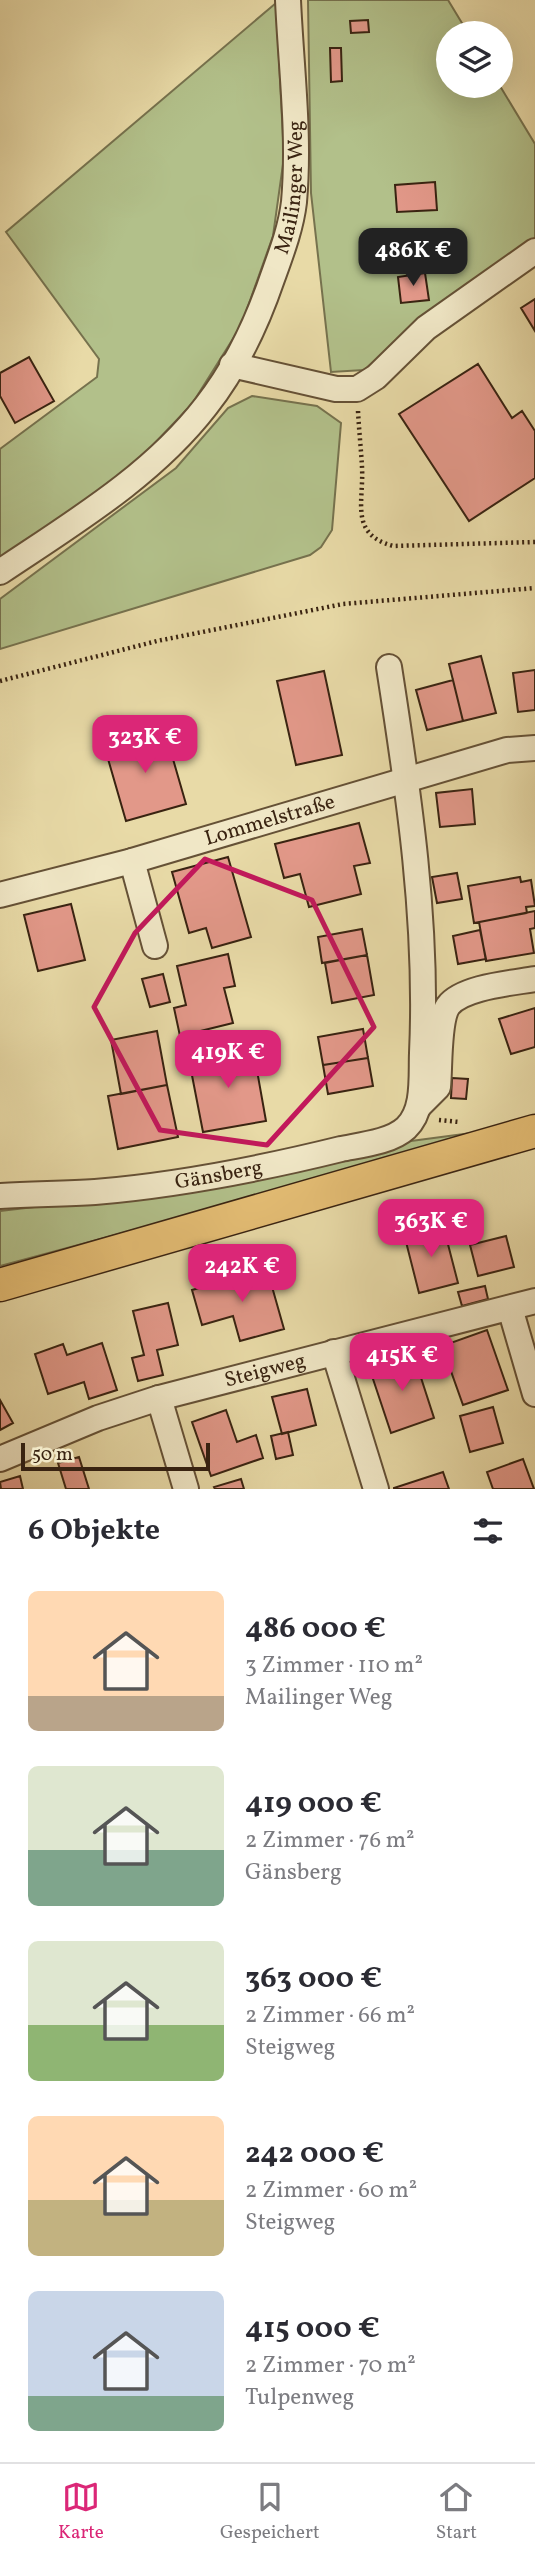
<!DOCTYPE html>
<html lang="de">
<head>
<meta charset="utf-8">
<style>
  body { margin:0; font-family:Vollkorn,serif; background:#f7f7f7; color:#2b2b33; height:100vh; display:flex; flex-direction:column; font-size:26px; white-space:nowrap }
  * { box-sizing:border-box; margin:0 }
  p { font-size:23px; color:#7c7c81 }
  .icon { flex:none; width:38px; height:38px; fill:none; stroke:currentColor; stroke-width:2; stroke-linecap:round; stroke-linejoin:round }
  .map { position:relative; height:1489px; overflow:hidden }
  .details { display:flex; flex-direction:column; background:#fff; flex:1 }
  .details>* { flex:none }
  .tools { position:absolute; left:436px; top:21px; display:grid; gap:14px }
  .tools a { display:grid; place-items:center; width:77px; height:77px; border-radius:50%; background:#fff; box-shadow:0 7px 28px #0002; font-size:35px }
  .scale { position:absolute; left:21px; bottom:18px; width:189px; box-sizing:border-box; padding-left:7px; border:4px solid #392311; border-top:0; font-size:19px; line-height:24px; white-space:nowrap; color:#392311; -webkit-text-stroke:5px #f0e7c6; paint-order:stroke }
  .price { position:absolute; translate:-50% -60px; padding:0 16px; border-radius:14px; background:#db2777; color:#fff; font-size:23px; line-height:46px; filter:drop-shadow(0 2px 4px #0008) }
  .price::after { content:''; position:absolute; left:50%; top:42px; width:21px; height:16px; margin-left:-10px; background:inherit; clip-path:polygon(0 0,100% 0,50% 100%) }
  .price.on { background:#222; color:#fff }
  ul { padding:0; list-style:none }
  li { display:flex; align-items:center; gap:21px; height:175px; padding:0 28px }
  li span { display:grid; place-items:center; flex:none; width:196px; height:140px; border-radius:10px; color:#555 }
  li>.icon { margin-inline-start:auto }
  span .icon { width:84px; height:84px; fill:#fffc; stroke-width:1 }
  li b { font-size:30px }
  h2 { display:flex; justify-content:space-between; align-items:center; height:84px; padding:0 28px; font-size:30px }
  .tabs { display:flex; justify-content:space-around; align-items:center; height:98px; border-top:2px solid #e1e1e2; background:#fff; font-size:19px; color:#7c7c81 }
  .tabs a { display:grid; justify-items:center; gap:4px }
  .tabs .on { color:#db2777 }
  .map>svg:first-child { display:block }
</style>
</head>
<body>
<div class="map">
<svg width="535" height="1489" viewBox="0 0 535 1489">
  <rect width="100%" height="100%" fill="#e8daa7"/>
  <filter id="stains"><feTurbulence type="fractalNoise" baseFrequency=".00286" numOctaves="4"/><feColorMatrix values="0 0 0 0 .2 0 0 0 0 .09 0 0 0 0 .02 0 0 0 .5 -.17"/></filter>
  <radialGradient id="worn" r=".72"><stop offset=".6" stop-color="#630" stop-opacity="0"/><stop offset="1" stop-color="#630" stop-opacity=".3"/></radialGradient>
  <path fill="#b2c08a" stroke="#76724e" stroke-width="2" d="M308 0H448L468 33H448V86H500L535 144V242L396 343 364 370 331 372 311 193Z
    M276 3 284 157 273 236 241 326 192 404 133 466 0 560V449L97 377 99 359 6 232Z
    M252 396 317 406 341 423 332 530 321 547 310 555 0 649V599L176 468 228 408Z
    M479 1132 278 1191 0 1266V1211L181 1190 305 1168 411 1141Z"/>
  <path fill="#e29889" stroke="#392311" stroke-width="2" d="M368 20 369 32 351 33 350 21Z
    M330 48H341L342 81 331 82Z
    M435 182 437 210 397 212 395 185Z
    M425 273 429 300 401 303 398 277Z
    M535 299V331L521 308Z
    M29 357 54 401 15 423 0 396V373Z
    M478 364 512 418 522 411 535 431V478L469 521 399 414Z
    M481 656 496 713 463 721 449 664Z
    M535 670V710L518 712 513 673Z
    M324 671 342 755 296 765 277 681Z
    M453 680 463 721 427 730 416 690Z
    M164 728 186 804 126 821 104 745Z
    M472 789 475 824 440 827 436 793Z
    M359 823 370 863 354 866 361 894 309 907 300 874 284 878 275 844Z
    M228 857 251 937 212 948 206 928 189 933 172 872Z
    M457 873 462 899 437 903 432 877Z
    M520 877 521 882 531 880 535 906 526 907 527 913 474 923 468 886Z
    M71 904 85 960 38 971 24 915Z
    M535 911V928L530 929 534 953 486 961 479 922Z
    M362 929 367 955 322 963 318 937Z
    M480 930 486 959 458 964 453 936Z
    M228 954 235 986 224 988 233 1023 180 1036 174 1008 186 1005 177 966Z
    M367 955 374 995 332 1003 325 963Z
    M163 974 170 1002 150 1007 142 979Z
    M535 1008V1047L511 1054 499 1019Z
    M363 1029 368 1058 323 1065 318 1037Z
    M157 1031 167 1085 121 1094 111 1040Z
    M253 1048 266 1121 203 1132 189 1060Z
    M368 1058 373 1086 328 1094 323 1065Z
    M452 1078 468 1079 466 1099 451 1098Z
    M167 1085 178 1137 118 1149 108 1096Z
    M443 1225 458 1283 419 1293 404 1234Z
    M506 1236 514 1267 478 1276 470 1245Z
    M267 1269 284 1329 240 1341 233 1316 202 1325 192 1290Z
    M485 1286 488 1299 462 1306 458 1292Z
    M168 1303 178 1345 157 1350 163 1375 138 1381 132 1358 144 1355 133 1311Z
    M487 1330 508 1390 463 1405 442 1346Z
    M102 1343 117 1390 89 1399 84 1382 48 1394 35 1354 63 1344 67 1355Z
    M413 1353 434 1418 391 1433 369 1367Z
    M307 1389 316 1425 282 1434 272 1397Z
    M0 1400 13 1423 0 1430Z
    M493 1407 503 1443 470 1452 460 1416Z
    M226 1410 237 1442 256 1435 263 1458 211 1476 192 1422Z
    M288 1432 293 1455 276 1459 271 1436Z
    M79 1457 89 1489H66L58 1463Z
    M523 1459 534 1489H493L487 1472Z
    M443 1472 449 1489H394V1488Z
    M20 1476 23 1489H1L0 1482Z
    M241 1479 244 1489H215L214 1487Z"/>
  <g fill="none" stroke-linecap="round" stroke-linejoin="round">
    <g stroke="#655136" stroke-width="28">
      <g id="minor">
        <path d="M232 365 336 389H357L376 377 426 328 535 251"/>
        <path id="s1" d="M0 572C73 523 152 476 206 406 235 369 257 323 272 279 281 254 291 228 294 202 300 135 291 67 288 0"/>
        <path d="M132 861 155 946"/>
        <path id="s2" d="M0 895 132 861 507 750 535 748"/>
        <path d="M420 1105 438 1087C440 1068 438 1021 448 1006 462 987 512 983 535 979"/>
        <path id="s3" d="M0 1196C32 1194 64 1194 95 1192 178 1185 260 1169 341 1149 361 1145 391 1142 406 1128 425 1110 421 1077 422 1053 428 923 409 795 389 667"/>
        <path d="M510 1308 535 1394"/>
        <path d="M334 1352 376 1489"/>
        <path d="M159 1398 186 1489"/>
        <path id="s4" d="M0 1459 98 1418 159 1398 535 1301"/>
      </g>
    </g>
    <g stroke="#392311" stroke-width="35">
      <path id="major" d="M0 1285 535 1131"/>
    </g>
    <path stroke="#392311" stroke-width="4.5" stroke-dasharray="2 3.5" stroke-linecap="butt" d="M358 411C359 430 361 449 362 467 364 502 349 534 393 546L535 542
      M0 681 157 641 343 604 535 588
      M439 1120 459 1122"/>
    <use href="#minor" stroke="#f0e7c6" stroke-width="24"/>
    <use href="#major" stroke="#e4bd74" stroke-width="32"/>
  </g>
  <path fill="none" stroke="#c2185b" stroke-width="5" stroke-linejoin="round" d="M205 859 312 900 374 1027 267 1145 160 1130 94 1007 135 933Z"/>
  <g text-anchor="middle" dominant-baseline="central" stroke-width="5" stroke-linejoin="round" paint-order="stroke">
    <g font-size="21" fill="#392311" stroke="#f0e7c6">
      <text stroke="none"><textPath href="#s1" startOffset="504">Mailinger Weg</textPath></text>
      <text stroke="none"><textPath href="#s2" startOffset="280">Lommelstraße</textPath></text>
      <text stroke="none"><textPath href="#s3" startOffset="220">Gänsberg</textPath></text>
      <text stroke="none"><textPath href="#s4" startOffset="280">Steigweg</textPath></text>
    </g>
  </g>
  <rect width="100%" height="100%" filter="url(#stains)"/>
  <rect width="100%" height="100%" fill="url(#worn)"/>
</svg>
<div class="tools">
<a><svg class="icon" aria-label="layers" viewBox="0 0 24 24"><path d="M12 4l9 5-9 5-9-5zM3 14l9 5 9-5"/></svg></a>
</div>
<div class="scale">50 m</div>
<b class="price on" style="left:413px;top:288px">486K €</b>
<b class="price" style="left:145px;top:775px">323K €</b>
<b class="price" style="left:228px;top:1090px">419K €</b>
<b class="price" style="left:431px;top:1259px">363K €</b>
<b class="price" style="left:242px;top:1304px">242K €</b>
<b class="price" style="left:402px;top:1393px">415K €</b>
</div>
<section class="details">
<h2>6 Objekte<svg class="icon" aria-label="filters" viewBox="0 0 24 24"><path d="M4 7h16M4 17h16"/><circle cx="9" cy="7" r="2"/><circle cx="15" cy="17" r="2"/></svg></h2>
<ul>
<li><span style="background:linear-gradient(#ffd9b3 75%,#b9a48a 0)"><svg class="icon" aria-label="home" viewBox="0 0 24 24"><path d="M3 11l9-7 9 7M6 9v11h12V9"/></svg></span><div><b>486 000 €</b><p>3 Zimmer · 110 m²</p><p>Mailinger Weg</p></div></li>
<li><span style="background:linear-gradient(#dfe7d0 60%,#7fa58c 0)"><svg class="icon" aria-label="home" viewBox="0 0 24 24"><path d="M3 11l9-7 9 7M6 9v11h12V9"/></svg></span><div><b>419 000 €</b><p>2 Zimmer · 76 m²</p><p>Gänsberg</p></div></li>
<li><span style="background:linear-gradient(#dfe7d0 60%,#8fb573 0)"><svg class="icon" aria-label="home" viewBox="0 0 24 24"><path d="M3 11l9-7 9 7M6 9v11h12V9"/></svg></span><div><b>363 000 €</b><p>2 Zimmer · 66 m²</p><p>Steigweg</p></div></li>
<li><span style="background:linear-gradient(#ffd9b3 60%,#c2b280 0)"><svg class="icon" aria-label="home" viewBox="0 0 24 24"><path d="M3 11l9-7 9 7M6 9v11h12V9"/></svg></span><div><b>242 000 €</b><p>2 Zimmer · 60 m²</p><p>Steigweg</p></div></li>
<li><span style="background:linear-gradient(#c9d6e8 75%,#7fa58c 0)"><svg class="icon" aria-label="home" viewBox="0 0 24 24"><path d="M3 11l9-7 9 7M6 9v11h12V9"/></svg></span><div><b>415 000 €</b><p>2 Zimmer · 70 m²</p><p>Tulpenweg</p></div></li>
</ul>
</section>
<nav class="tabs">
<a class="on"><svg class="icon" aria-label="map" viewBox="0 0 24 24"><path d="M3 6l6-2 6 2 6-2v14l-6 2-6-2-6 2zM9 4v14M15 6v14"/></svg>Karte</a>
<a><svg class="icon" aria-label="saved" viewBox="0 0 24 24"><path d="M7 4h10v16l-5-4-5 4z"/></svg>Gespeichert</a>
<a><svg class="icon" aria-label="home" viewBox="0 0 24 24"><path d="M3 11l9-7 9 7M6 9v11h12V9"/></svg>Start</a>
</nav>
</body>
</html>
